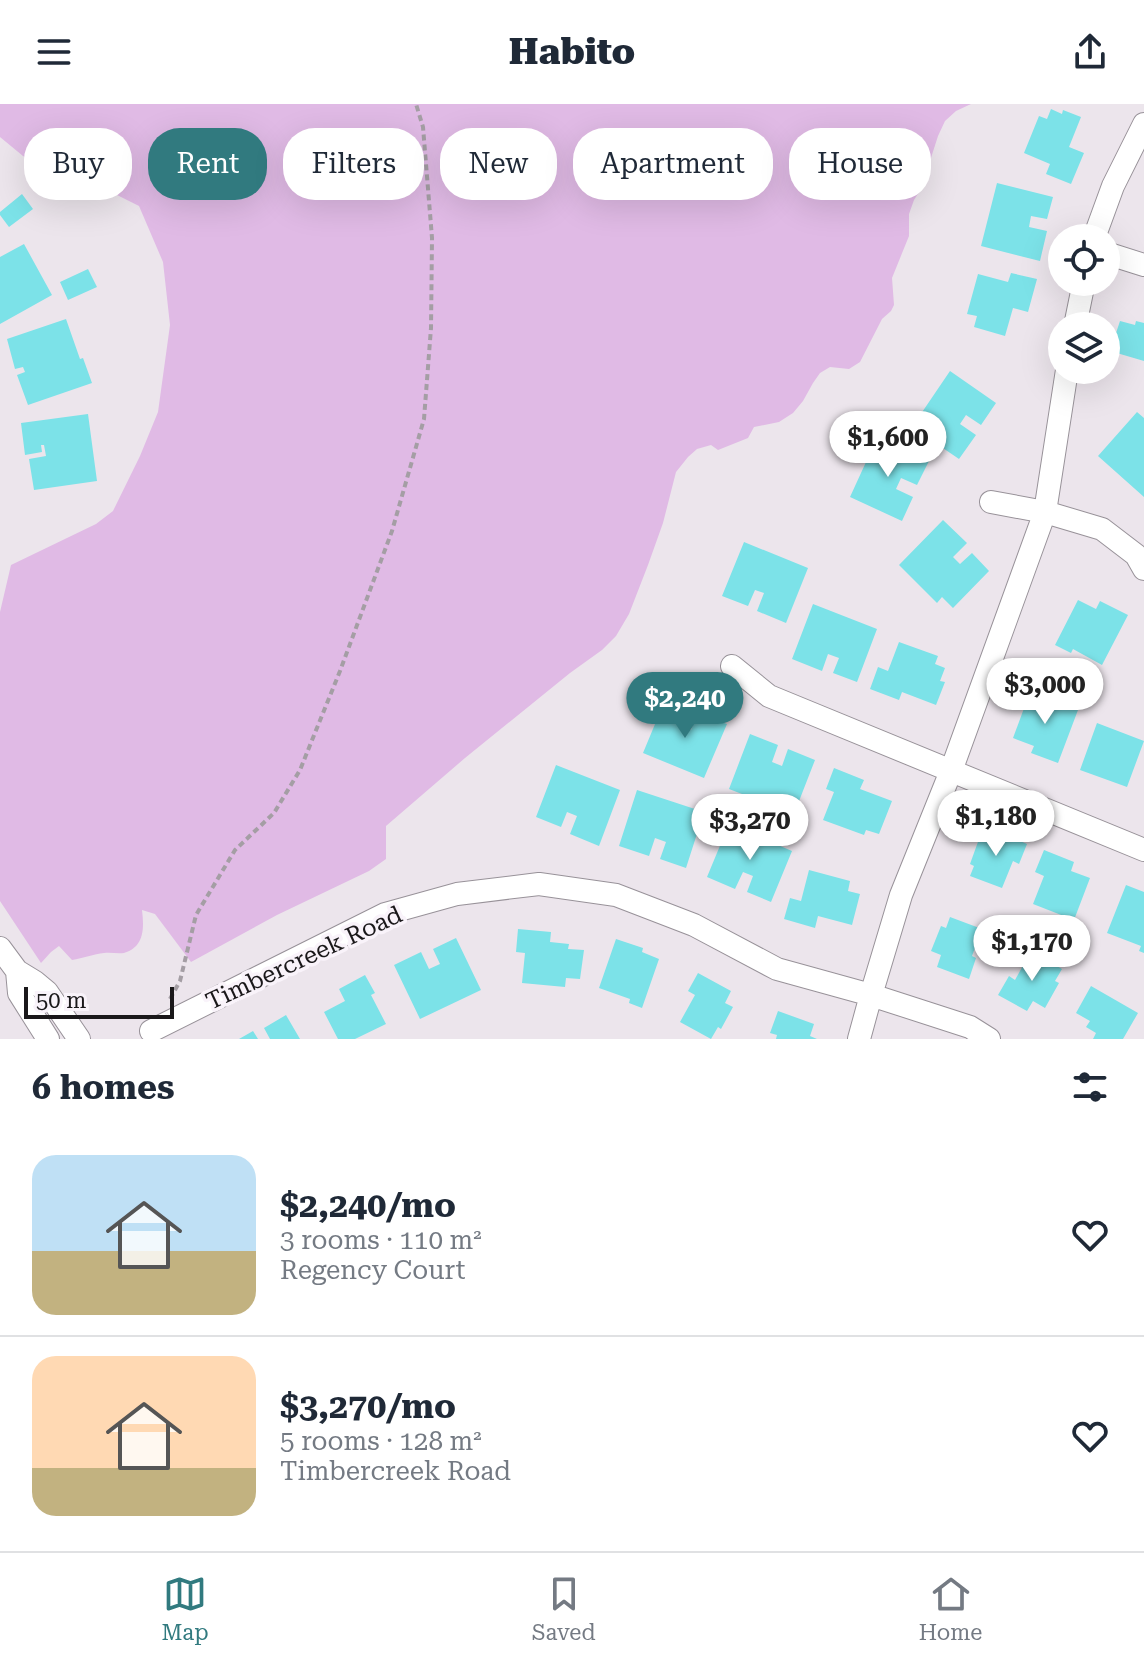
<!DOCTYPE html>
<html lang="en">
<head>
<meta charset="utf-8">
<style>
  body { margin:0; font-family:"Roboto Serif",serif; background:#f2f2f3; color:#1f2937; height:100vh; display:flex; flex-direction:column; font-size:30px; white-space:nowrap }
  * { box-sizing:border-box; margin:0 }
  p { font-size:26px; color:#747a83 }
  .icon { flex:none; width:44px; height:44px; fill:none; stroke:currentColor; stroke-width:2; stroke-linecap:round; stroke-linejoin:round }
  .map { position:relative; height:935px; overflow:hidden }
  .sheet { display:flex; flex-direction:column; background:#fff; flex:1 }
  .sheet>* { flex:none }
  .hud { position:absolute; left:24px; top:24px; width:1096px; height:72px; display:flex; gap:16px }
  .buttons { position:absolute; left:1048px; top:120px; display:grid; gap:16px }
  .buttons a { display:grid; place-items:center; width:72px; height:72px; border-radius:50%; background:#fff; box-shadow:0 8px 32px #0002; font-size:40px }
  .scale { position:absolute; left:24px; bottom:20px; width:150px; box-sizing:border-box; padding-left:8px; border:4px solid #1a181a; border-top:0; font-size:22px; line-height:28px; white-space:nowrap; color:#1a181a; -webkit-text-stroke:6px #f9f3fa; paint-order:stroke }
  .price { position:absolute; translate:-50% -68px; padding:0 18px; border-radius:28px; background:#fff; color:#222; font-size:26px; line-height:52px; filter:drop-shadow(0 2px 4px #0008) }
  .price::after { content:''; position:absolute; left:50%; top:48px; width:24px; height:18px; margin-left:-12px; background:inherit; clip-path:polygon(0 0,100% 0,50% 100%) }
  .price.on { background:#317a7f; color:#fff }
  ul { padding:0; list-style:none }
  li { display:flex; align-items:center; gap:24px; height:200px; padding:0 32px }
  li+li { border-top:2px solid #e0e1e3 }
  li span { display:grid; place-items:center; flex:none; width:224px; height:160px; border-radius:24px; color:#555 }
  li>.icon { margin-inline-start:auto }
  span .icon { width:96px; height:96px; fill:#fffc; stroke-width:1 }
  li b { font-size:34px }
  h2 { display:flex; justify-content:space-between; align-items:center; height:96px; padding:0 32px; font-size:34px }
  .tag { padding:0 28px; border-radius:32px; background:#fff; box-shadow:0 8px 32px #0002; font-size:28px; line-height:72px }
  .tag.on { background:#317a7f; color:#fff }
  header { display:flex; justify-content:space-between; align-items:center; height:104px; padding:0 32px; background:#fff; font-size:36px; font-weight:800 }
  .tab-bar { display:flex; justify-content:space-around; align-items:center; height:112px; border-top:2px solid #e0e1e3; background:#fff; font-size:22px; color:#747a83 }
  .tab-bar a { display:grid; justify-items:center; gap:4px }
  .tab-bar .on { color:#317a7f }
  .map>svg:first-child { display:block }
</style>
</head>
<body>
<header><svg class="icon" aria-label="menu" viewBox="0 0 24 24"><path d="M4 6h16M4 12h16M4 18h16"/></svg>Habito<svg class="icon" aria-label="share" viewBox="0 0 24 24"><path d="M12 15V3M7 8l5-5 5 5M5 13v7h14v-7"/></svg></header>
<div class="map">
<svg width="1144" height="935" viewBox="0 0 1144 935">
  <rect width="100%" height="100%" fill="#ece5ec"/>
  <path fill="#e0bae5" d="M0 0H971L956 7 945 17 938 32 921 85 914 96 909 110V132L892 174 894 201 891 207 882 215 860 258 849 265 830 263 820 269 813 279 803 297 793 309 779 318 754 323 748 334 718 346 711 341 697 345 688 353 676 368 663 419 648 461 629 510 616 532 602 546 570 569 465 654 386 722V755L369 767 277 811 191 858 155 810 142 806C144 823 145 843 124 849 117 850 111 848 104 849 94 850 83 854 72 856L59 842 51 848 41 859 0 797V508L11 461 96 420 113 407 140 352 158 308 170 221 163 158 139 102 111 88 82 75 52 66 23 52 0 33Z"/>
  <path fill="#7ce2e8" d="M1051 5 1062 10 1063 6 1081 13 1069 43 1084 49 1071 80 1046 70 1050 60 1024 49 1039 12 1047 15Z
    M997 79 1053 93 1047 115 1031 112 1029 123 1047 127 1040 157 981 142Z
    M22 90 33 105 9 123 0 111V108Z
    M24 140 52 191 0 220V153Z
    M88 165 97 183 68 196 60 178Z
    M1011 169 1037 175 1028 208 1013 204 1005 232 974 223 977 212 967 210 978 170 1008 178Z
    M66 215 80 255 83 254 92 279 28 301 17 271 25 268 23 263 15 265 7 235Z
    M1120 217 1135 221 1136 217 1144 219V257L1110 247Z
    M950 267 996 299 981 321 966 311 960 320 976 331 959 355 912 323Z
    M1137 308 1144 314V393L1098 352Z
    M88 310 97 377 34 386 29 355 46 352 44 341H41L42 348 25 351 21 319Z
    M877 334 929 357 917 381 901 374 896 385 913 393 902 417 850 393Z
    M943 416 967 439 953 453 960 460 972 449 989 467 953 504 942 493 937 499 899 461Z
    M744 438 808 464 786 519 757 507 764 489 755 486 748 502 722 492Z
    M1078 496 1096 505 1100 497 1128 511 1102 561 1073 545 1071 549 1055 541Z
    M813 500 877 525 857 578 833 569 839 554 828 550 822 567 792 555Z
    M899 538 938 552 935 560 945 564 940 577 945 578 936 601 902 588 899 596 870 585 878 563 888 567Z
    M1030 588 1078 606 1058 659 1031 649 1034 642 1013 634Z
    M665 596 689 606 683 622 691 626 698 609 727 620 704 674 643 649Z
    M1097 619 1144 637 1127 683 1080 666Z
    M750 630 778 641 772 658 782 662 788 645 815 656 794 710 729 685Z
    M556 661 620 686 599 742 570 730 577 712 567 708 561 723 536 713Z
    M834 664 864 676 860 685 892 697 879 730 866 726 864 731 823 716 834 688 826 685Z
    M637 686 704 708 686 764 660 755 666 738 655 734 649 752 619 742Z
    M729 720 792 747 771 798 747 788 753 772 743 768 735 785 707 773Z
    M994 726 1027 740 1019 760 1013 757 1002 784 970 772 974 762 970 760 979 735 989 739Z
    M1044 746 1074 758 1071 767 1090 774 1074 816 1033 800 1044 772 1035 768Z
    M809 766 850 777 848 787 860 790 852 821 818 812 815 824 784 815 790 794 801 797Z
    M1126 781 1144 788V849L1139 847 1141 842 1107 829Z
    M950 813 982 825 972 852 976 854 969 875 937 863 941 851 931 847 941 822 946 824Z
    M518 825 551 828 550 838 569 840 568 845 584 846 580 875 566 874 565 883 522 879 525 849 516 848Z
    M456 834 481 886 420 915 394 861 421 848 429 865 440 860 433 845Z
    M616 835 643 844 642 848 659 855 642 904 629 899 630 895 599 884Z
    M1031 847 1062 865 1055 877 1059 879 1045 904 1033 897 1027 907 998 891 1009 872 1015 876Z
    M698 869 731 887 725 899 733 903 721 925 718 923 711 935 680 918 695 891 688 887Z
    M365 871 375 889 371 891 386 920 355 935H338L324 908 345 897 339 885Z
    M1091 882 1138 909 1123 935H1093L1096 929 1086 923 1090 917 1076 909Z
    M778 907 814 920 810 932 817 935H776L777 931 770 929Z
    M286 911 300 935H270L264 924Z
    M253 927 258 935H239Z"/>
  <g fill="none" stroke-linecap="round" stroke-linejoin="round">
    <g stroke="#989299" stroke-width="24">
      <path id="minor" d="M1094 134 1113 82 1144 20
        M1106 149 1144 161
        M1075 222 1084 178
        M991 398 1045 408 1102 425 1136 451 1144 465
        M732 562 769 592 1144 746
        M0 844 17 867 35 878 47 888 79 935
        M17 867 19 889 48 935
        M151 927 385 810 457 790 539 780 616 791 694 821 777 865 871 891 970 923 989 935
        M859 935 871 891 901 791 951 667 1045 408 1067 266"/>
    </g>
    <path stroke="#a49ea4" stroke-width="4" stroke-dasharray="6 4" stroke-linecap="butt" d="M170 895 180 877 196 811 235 746 274 709 300 666 340 567 392 427 424 315 431 224 432 134 423 23 416 0"/>
    <use href="#minor" stroke="#fff" stroke-width="22"/>
  </g>
  <g text-anchor="middle" dominant-baseline="central" stroke-width="7" stroke-linejoin="round" paint-order="stroke">
    <g font-size="24" fill="#1a181a" stroke="#f9f3fa">
      <text transform="translate(304 854) rotate(-25)">Timbercreek Road</text>
    </g>
  </g>
</svg>
<div class="buttons">
<a><svg class="icon" aria-label="locate" viewBox="0 0 24 24"><circle cx="12" cy="12" r="6"/><path d="M12 2v4M12 18v4M2 12h4M18 12h4"/></svg></a>
<a><svg class="icon" aria-label="layers" viewBox="0 0 24 24"><path d="M12 4l9 5-9 5-9-5zM3 14l9 5 9-5"/></svg></a>
</div>
<div class="scale">50 m</div>
<b class="price" style="left:888px;top:375px">$1,600</b>
<b class="price" style="left:1045px;top:622px">$3,000</b>
<b class="price on" style="left:685px;top:636px">$2,240</b>
<b class="price" style="left:996px;top:754px">$1,180</b>
<b class="price" style="left:750px;top:758px">$3,270</b>
<b class="price" style="left:1032px;top:879px">$1,170</b>
<div class="hud">
<a class="tag">Buy</a>
<a class="tag on">Rent</a>
<a class="tag">Filters</a>
<a class="tag">New</a>
<a class="tag">Apartment</a>
<a class="tag">House</a>
</div>
</div>
<section class="sheet">
<h2>6 homes<svg class="icon" aria-label="filters" viewBox="0 0 24 24"><path d="M4 7h16M4 17h16"/><circle cx="9" cy="7" r="2"/><circle cx="15" cy="17" r="2"/></svg></h2>
<ul>
<li><span style="background:linear-gradient(#bfe0f5 60%,#c2b280 0)"><svg class="icon" aria-label="home" viewBox="0 0 24 24"><path d="M3 11l9-7 9 7M6 9v11h12V9"/></svg></span><div><b>$2,240/mo</b><p>3 rooms · 110 m²</p><p>Regency Court</p></div><svg class="icon" aria-label="heart" viewBox="0 0 24 24"><path d="M12 20l-8-8c-3-5 5-10 8-4 3-6 11-1 8 4z"/></svg></li>
<li><span style="background:linear-gradient(#ffd9b3 70%,#c2b280 0)"><svg class="icon" aria-label="home" viewBox="0 0 24 24"><path d="M3 11l9-7 9 7M6 9v11h12V9"/></svg></span><div><b>$3,270/mo</b><p>5 rooms · 128 m²</p><p>Timbercreek Road</p></div><svg class="icon" aria-label="heart" viewBox="0 0 24 24"><path d="M12 20l-8-8c-3-5 5-10 8-4 3-6 11-1 8 4z"/></svg></li>
</ul>
</section>
<nav class="tab-bar">
<a class="on"><svg class="icon" aria-label="map" viewBox="0 0 24 24"><path d="M3 6l6-2 6 2 6-2v14l-6 2-6-2-6 2zM9 4v14M15 6v14"/></svg>Map</a>
<a><svg class="icon" aria-label="saved" viewBox="0 0 24 24"><path d="M7 4h10v16l-5-4-5 4z"/></svg>Saved</a>
<a><svg class="icon" aria-label="home" viewBox="0 0 24 24"><path d="M3 11l9-7 9 7M6 9v11h12V9"/></svg>Home</a>
</nav>
</body>
</html>
